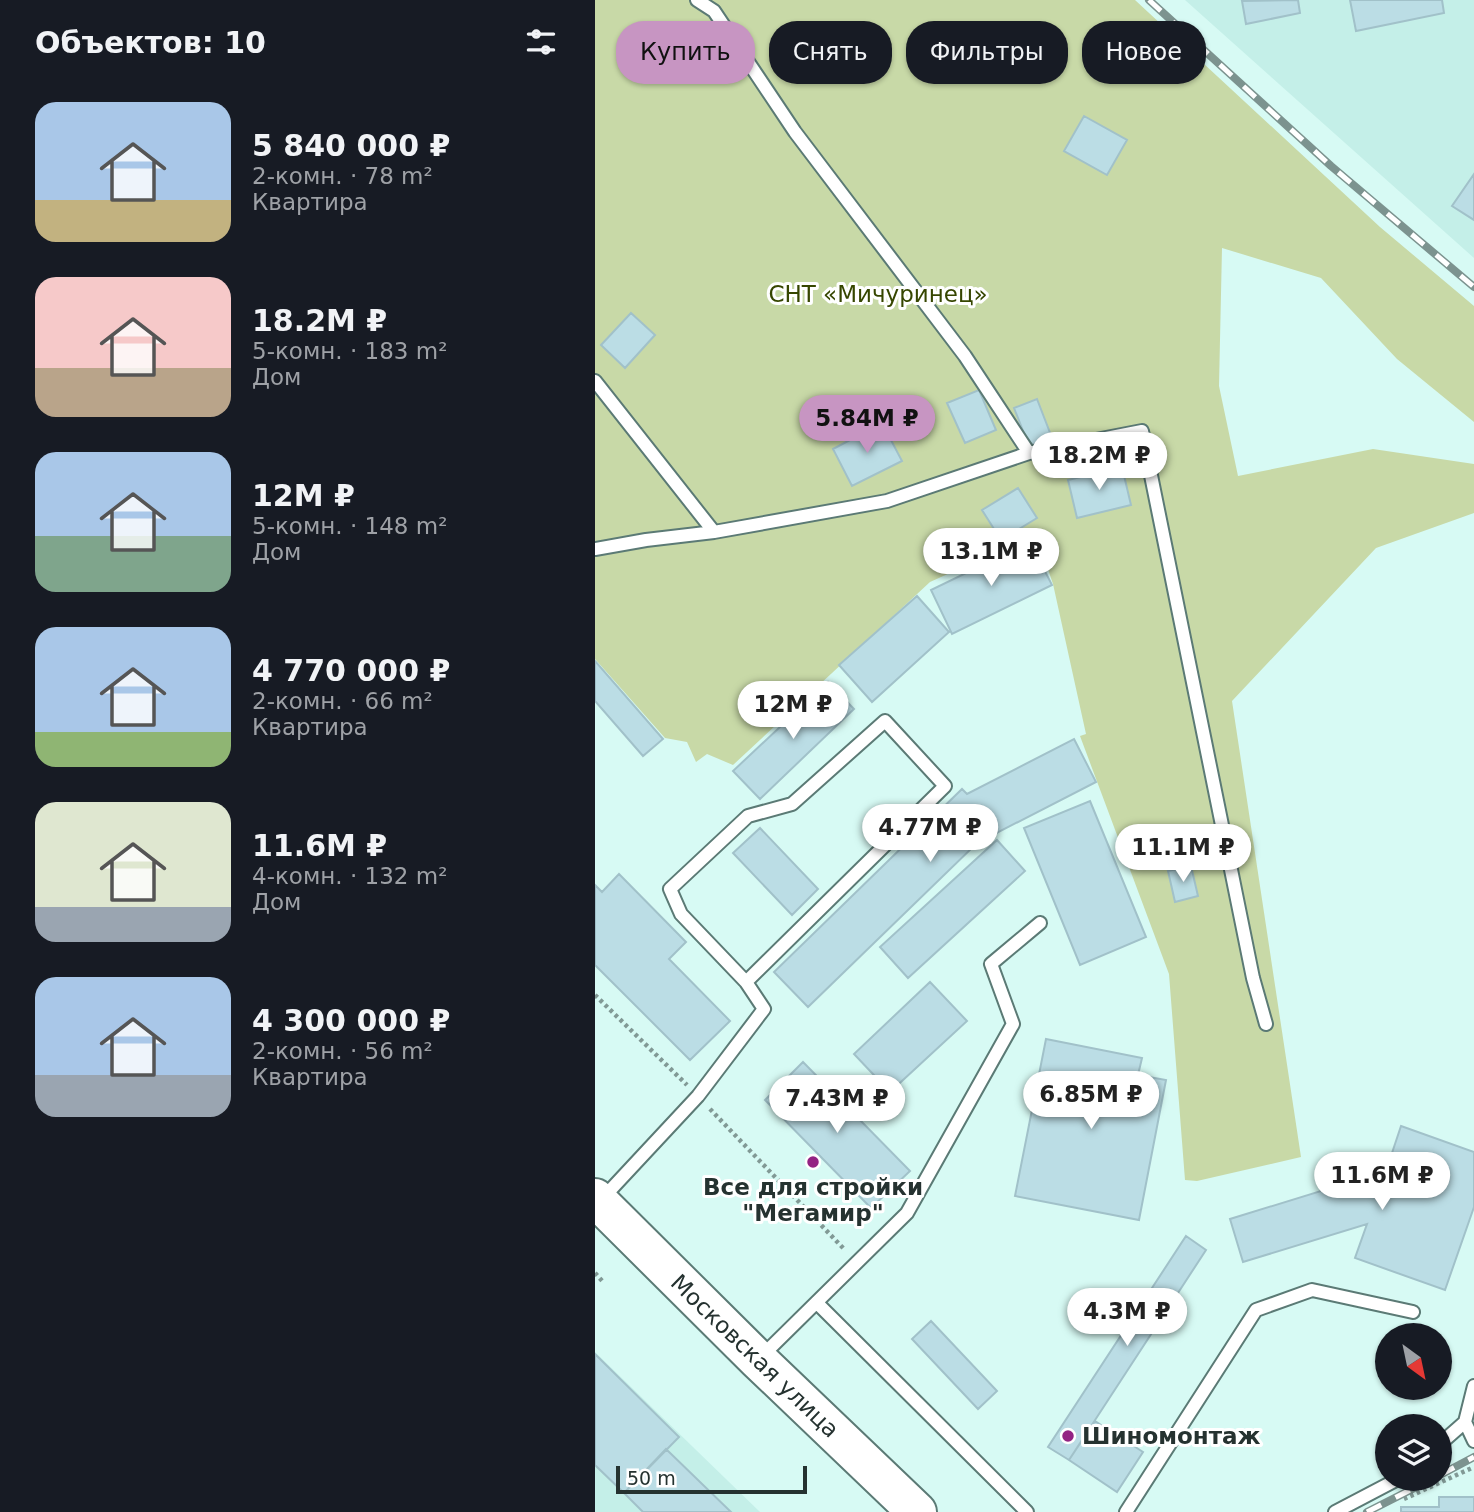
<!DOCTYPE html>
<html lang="ru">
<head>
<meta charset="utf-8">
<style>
  body { margin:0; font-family:"DejaVu Sans",sans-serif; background:#20242c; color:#f1f3f6; height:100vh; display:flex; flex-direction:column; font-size:26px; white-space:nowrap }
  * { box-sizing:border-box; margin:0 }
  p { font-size:23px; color:#9ea1a6 }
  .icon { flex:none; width:38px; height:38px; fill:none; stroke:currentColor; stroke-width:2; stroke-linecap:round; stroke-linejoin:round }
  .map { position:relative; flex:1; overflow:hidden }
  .side { display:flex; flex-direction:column; background:#171b24; width:595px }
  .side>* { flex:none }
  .hud { position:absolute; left:21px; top:21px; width:665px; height:63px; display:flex; gap:14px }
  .needle { width:46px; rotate:147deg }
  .buttons { position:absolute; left:780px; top:1323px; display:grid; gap:14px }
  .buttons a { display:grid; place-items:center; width:77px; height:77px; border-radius:50%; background:#171b24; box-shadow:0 2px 5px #0004; font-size:35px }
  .scale { position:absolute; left:21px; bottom:18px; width:191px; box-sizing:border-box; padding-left:7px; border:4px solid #253230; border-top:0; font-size:19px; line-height:24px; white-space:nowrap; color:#253230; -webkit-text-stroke:5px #fff; paint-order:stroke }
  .price { position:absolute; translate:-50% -60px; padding:0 16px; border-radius:24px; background:#fff; color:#222; font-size:23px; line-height:46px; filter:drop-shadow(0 2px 4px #0008) }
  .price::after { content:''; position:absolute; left:50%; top:42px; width:21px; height:16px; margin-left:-10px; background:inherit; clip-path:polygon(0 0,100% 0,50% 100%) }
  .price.on { background:#c795c2; color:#111 }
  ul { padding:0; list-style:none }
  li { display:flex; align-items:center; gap:21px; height:175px; padding:0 35px }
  li span { display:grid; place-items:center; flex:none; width:196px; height:140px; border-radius:21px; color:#555 }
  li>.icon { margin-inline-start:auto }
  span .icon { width:84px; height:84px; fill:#fffc; stroke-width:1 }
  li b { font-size:30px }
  h2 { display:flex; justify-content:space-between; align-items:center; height:84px; padding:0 35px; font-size:30px }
  .tag { padding:0 24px; border-radius:28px; background:#171b24; box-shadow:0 2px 5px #0004; font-size:24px; line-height:63px }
  .tag.on { background:#c795c2; color:#111 }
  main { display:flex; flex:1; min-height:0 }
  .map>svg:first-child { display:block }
</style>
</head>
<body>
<main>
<section class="side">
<h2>Объектов: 10<svg class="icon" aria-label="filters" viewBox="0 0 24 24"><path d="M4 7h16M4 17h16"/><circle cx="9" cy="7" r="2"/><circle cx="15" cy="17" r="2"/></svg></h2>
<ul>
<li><span style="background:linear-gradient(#a9c7e8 70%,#c2b280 0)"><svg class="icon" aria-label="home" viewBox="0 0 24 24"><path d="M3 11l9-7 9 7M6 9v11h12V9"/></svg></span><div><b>5 840 000 ₽</b><p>2-комн. · 78 m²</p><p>Квартира</p></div></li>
<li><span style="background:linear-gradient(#f6c9c9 65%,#b9a48a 0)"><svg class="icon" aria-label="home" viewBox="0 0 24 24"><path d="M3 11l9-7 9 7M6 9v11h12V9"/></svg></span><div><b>18.2M ₽</b><p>5-комн. · 183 m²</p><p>Дом</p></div></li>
<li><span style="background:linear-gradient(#a9c7e8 60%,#7fa58c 0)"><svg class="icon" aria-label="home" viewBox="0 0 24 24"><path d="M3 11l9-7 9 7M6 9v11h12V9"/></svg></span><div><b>12M ₽</b><p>5-комн. · 148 m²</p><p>Дом</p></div></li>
<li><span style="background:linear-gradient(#a9c7e8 75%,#8fb573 0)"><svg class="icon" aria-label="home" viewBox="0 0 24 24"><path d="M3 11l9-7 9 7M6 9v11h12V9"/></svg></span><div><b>4 770 000 ₽</b><p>2-комн. · 66 m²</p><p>Квартира</p></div></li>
<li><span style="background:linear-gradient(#dfe7d0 75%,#9aa5b1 0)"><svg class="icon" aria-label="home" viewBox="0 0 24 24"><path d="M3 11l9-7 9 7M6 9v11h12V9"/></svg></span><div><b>11.6M ₽</b><p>4-комн. · 132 m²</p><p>Дом</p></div></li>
<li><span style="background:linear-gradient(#a9c7e8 70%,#9aa5b1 0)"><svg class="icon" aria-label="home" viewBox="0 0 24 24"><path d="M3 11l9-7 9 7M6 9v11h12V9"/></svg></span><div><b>4 300 000 ₽</b><p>2-комн. · 56 m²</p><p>Квартира</p></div></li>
</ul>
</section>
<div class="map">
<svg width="879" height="1512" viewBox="0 0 879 1512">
  <rect width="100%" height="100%" fill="#d7faf4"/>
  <path fill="#c4efe8" d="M590 0H879V258Z
    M0 1352 165 1512H0Z"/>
  <path fill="#c8d9a7" d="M0 0H540L785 227 879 306V422L802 359 726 278 627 248 624 386 643 476 778 449 879 464V513L781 548 637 701 706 1157 602 1181 590 1180 574 974 485 736 491 734 458 584 441 534 335 582 138 765 112 754 101 762 92 742 70 738 0 659Z"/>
  <path fill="#bbdde5" stroke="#a1c1c9" stroke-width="2" d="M703 0 705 13 651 24 647 1Z
    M755 0H847L849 13 761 31Z
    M489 116 532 140 512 175 469 151Z
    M879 174V220L857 206Z
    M36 313 60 335 30 368 6 345Z
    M384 390 401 430 370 443 352 403Z
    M442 399 457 438 434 446 419 408Z
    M287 423 307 461 257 486 238 449Z
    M527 467 536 505 482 518 473 480Z
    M423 488 442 518 406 540 387 510Z
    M435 542 457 585 357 634 336 590Z
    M322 596 354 632 277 702 244 665Z
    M0 661 68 739 48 756 0 701Z
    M233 682 259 709 165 799 138 771Z
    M479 739 501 782 382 843 213 1007 179 972 367 789 372 794Z
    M495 801 551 937 485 965 429 828Z
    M165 828 223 889 197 915 138 853Z
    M402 840 430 871 313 978 285 947Z
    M596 866 603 896 580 902 573 871Z
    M24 874 91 942 74 959 135 1021 95 1060 0 965V885L7 892Z
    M335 982 372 1021 295 1092 259 1054Z
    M451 1039 547 1058 543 1075 571 1080 544 1220 420 1196Z
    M208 1062 315 1171 276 1208 170 1100Z
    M806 1126 879 1152V1207L850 1290 760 1258 772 1224 648 1262 635 1219 791 1171Z
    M591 1236 611 1250 474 1460 453 1447Z
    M336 1321 402 1391 383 1409 317 1339Z
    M0 1354 84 1437 29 1493 0 1465Z
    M500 1421 548 1452 522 1492 474 1460Z
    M71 1449 136 1512H48L29 1493Z
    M844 1497H879V1512H806V1507H844Z"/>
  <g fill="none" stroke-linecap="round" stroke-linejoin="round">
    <g stroke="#5b7a75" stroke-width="16">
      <path id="lane" d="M102 0 119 11 200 132 370 356 434 453 547 431 658 978 671 1024
        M0 381 119 532 292 501 434 453
        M0 549 51 540 119 532
        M7 1199 103 1096 169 1009 151 982 86 914 75 889 153 816 197 804 290 721 350 786 151 982
        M222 1303 432 1512
        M166 1357 312 1213 418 1024 396 964 445 923
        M870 1422 879 1441
        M845 1444 870 1422 879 1386
        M531 1512 661 1310 717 1290 818 1312
        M740 1512 803 1479"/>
    </g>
    <g stroke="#5b7a75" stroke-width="42">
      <path id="primary" d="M0 1198 163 1360 322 1512"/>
    </g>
    <path stroke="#819995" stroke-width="4.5" stroke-dasharray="3.5 3.5" stroke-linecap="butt" d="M0 995 92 1085
      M115 1109 249 1249
      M0 1273 9 1283
      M809 1499 879 1467"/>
    <use href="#lane" stroke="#fff" stroke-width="12"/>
    <use href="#primary" stroke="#fff" stroke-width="38"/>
    <g stroke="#7c938f" stroke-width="8">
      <path id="rail" d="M554 0 736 166 879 287
        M845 1475 879 1457
        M772 1512 837 1479"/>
    </g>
    <use href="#rail" stroke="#fff" stroke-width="5" stroke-dasharray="16" stroke-linecap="butt"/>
  </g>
  <g fill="#932383" stroke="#fff" stroke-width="2.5">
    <circle cx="218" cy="1162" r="7"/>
    <circle cx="473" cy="1436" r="7"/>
  </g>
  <g text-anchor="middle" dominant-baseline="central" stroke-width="6" stroke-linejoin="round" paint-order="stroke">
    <g font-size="23" fill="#364600" stroke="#fff">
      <text x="283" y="294">СНТ «Мичуринец»</text>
    </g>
    <g font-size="23" font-weight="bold" fill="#253230" stroke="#fff">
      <text x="218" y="1187">Все для стройки<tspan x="218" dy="26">"Мегамир"</tspan></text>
      <text x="487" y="1436" text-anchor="start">Шиномонтаж</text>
    </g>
    <g font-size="23" fill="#253230" stroke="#fff">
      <text transform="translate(160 1356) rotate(44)">Московская улица</text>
    </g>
  </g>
</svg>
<div class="buttons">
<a><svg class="needle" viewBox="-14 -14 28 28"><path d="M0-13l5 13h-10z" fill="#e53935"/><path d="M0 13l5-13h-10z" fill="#9ea1a6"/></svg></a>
<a><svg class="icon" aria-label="layers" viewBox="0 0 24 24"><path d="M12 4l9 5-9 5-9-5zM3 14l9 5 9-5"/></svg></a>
</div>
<div class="scale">50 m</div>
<b class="price on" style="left:272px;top:455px">5.84M ₽</b>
<b class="price" style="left:504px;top:492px">18.2M ₽</b>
<b class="price" style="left:396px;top:588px">13.1M ₽</b>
<b class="price" style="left:198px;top:741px">12M ₽</b>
<b class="price" style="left:335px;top:864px">4.77M ₽</b>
<b class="price" style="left:588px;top:884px">11.1M ₽</b>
<b class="price" style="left:496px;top:1131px">6.85M ₽</b>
<b class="price" style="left:242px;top:1135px">7.43M ₽</b>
<b class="price" style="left:787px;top:1212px">11.6M ₽</b>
<b class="price" style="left:532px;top:1348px">4.3M ₽</b>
<div class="hud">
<a class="tag on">Купить</a>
<a class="tag">Снять</a>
<a class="tag">Фильтры</a>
<a class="tag">Новое</a>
</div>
</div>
</main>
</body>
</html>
